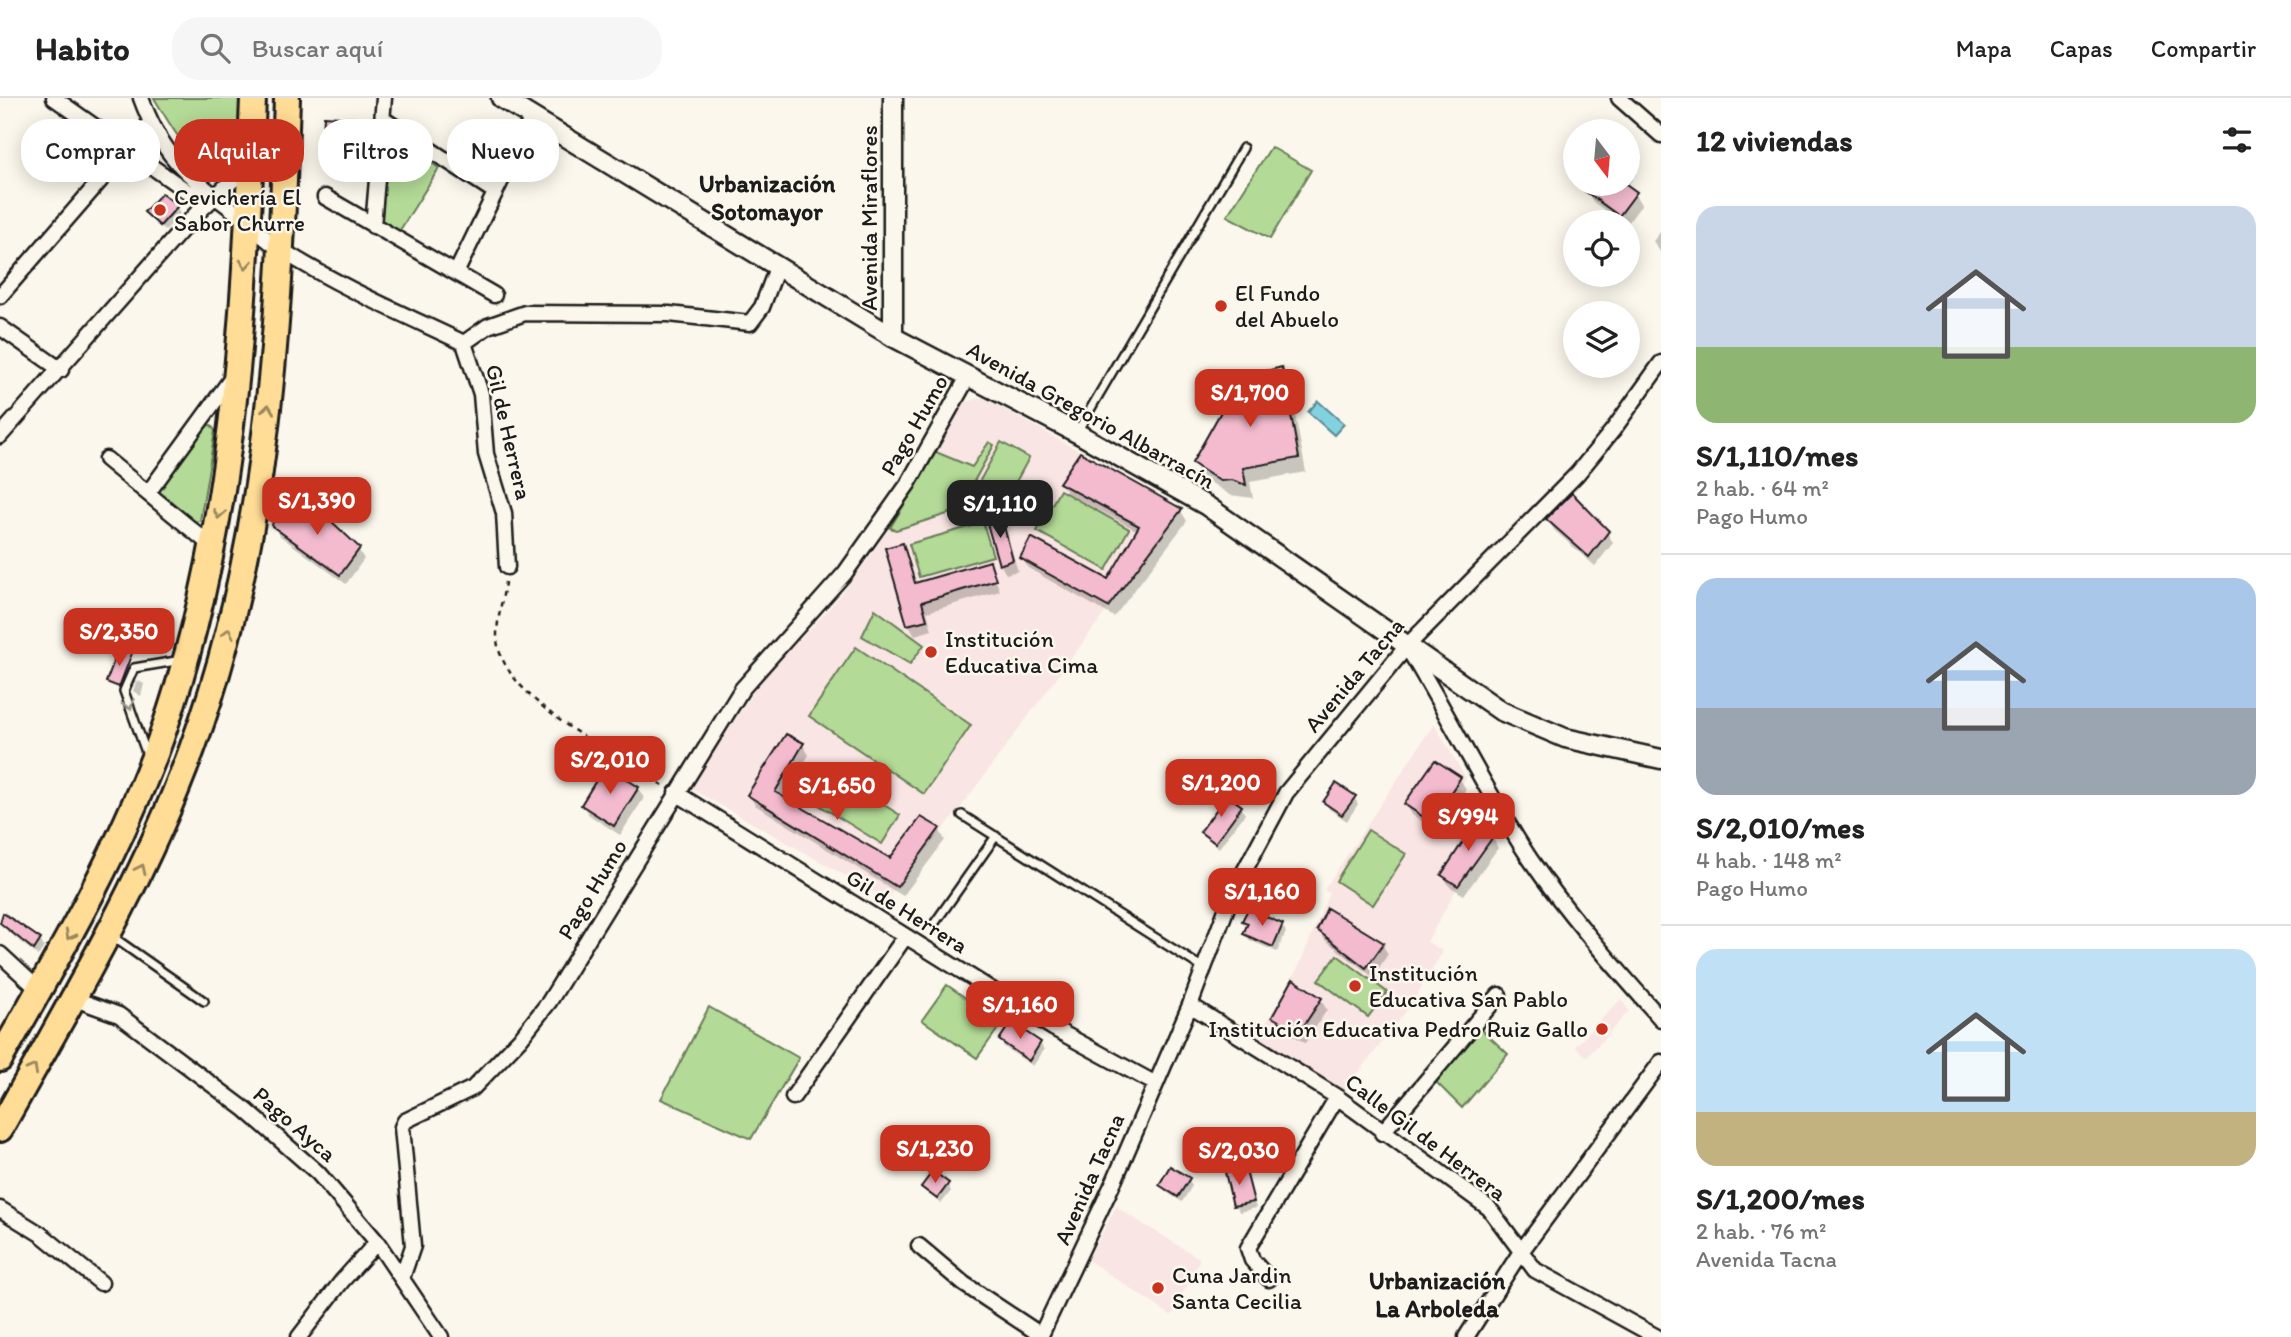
<!DOCTYPE html>
<html lang="es">
<head>
<meta charset="utf-8">
<style>
  body { margin:0; font-family:Itim,sans-serif; background:#f6f6f6; color:#222; height:100vh; display:flex; flex-direction:column; font-size:26px; white-space:nowrap }
  * { box-sizing:border-box; margin:0 }
  p { font-size:23px; color:#767676 }
  .icon { flex:none; width:38px; height:38px; fill:none; stroke:currentColor; stroke-width:2; stroke-linecap:round; stroke-linejoin:round }
  .map { position:relative; flex:1; overflow:hidden }
  .side { display:flex; flex-direction:column; background:#fff; width:630px }
  .side>* { flex:none }
  .top-card { position:absolute; left:21px; top:21px; width:665px; height:63px; display:flex; gap:14px }
  .needle { width:46px; rotate:164deg }
  .fabs { position:absolute; left:1563px; top:21px; display:grid; gap:14px }
  .fabs a { display:grid; place-items:center; width:77px; height:77px; border-radius:50%; background:#fff; box-shadow:0 4px 18px #0003; font-size:35px }
  .price { position:absolute; translate:-50% -60px; padding:0 16px; border-radius:14px; background:#c8321e; color:#fff; font-size:23px; line-height:46px; filter:drop-shadow(0 2px 4px #0008) }
  .price::after { content:''; position:absolute; left:50%; top:42px; width:21px; height:16px; margin-left:-10px; background:inherit; clip-path:polygon(0 0,100% 0,50% 100%) }
  .price.on { background:#222; color:#fff }
  ul { padding:0; list-style:none }
  li { display:grid; align-content:center; gap:14px; height:371px; padding:0 35px }
  li+li { border-top:2px solid #e0e0e0 }
  li span { display:grid; place-items:center; height:217px; border-radius:21px; color:#555 }
  li>.icon { margin-inline-start:auto }
  span .icon { width:126px; height:126px; fill:#fffc; stroke-width:1 }
  li b { font-size:30px }
  h2 { display:flex; justify-content:space-between; align-items:center; height:84px; padding:0 35px; font-size:30px }
  .tag { padding:0 24px; border-radius:28px; background:#fff; box-shadow:0 4px 18px #0003; font-size:24px; line-height:63px }
  .tag.on { background:#c8321e; color:#fff }
  header { display:flex; align-items:center; gap:42px; box-sizing:border-box; height:98px; padding:0 35px; background:#fff; border-bottom:2px solid #e0e0e0 }
  header strong { font-size:33px }
  nav { display:flex; gap:38px; margin-inline-start:auto; font-size:24px }
  .search { width:490px; height:63px; background:#f6f6f6; display:flex; align-items:center; gap:18px; box-sizing:border-box; padding:0 24px; border-radius:28px; color:#767676; font-size:26px }
  main { display:flex; flex:1; min-height:0 }
  .map>svg:first-child { display:block }
</style>
</head>
<body>
<header>
<strong>Habito</strong>
<div class="search"><svg class="icon" aria-label="search" viewBox="0 0 24 24"><circle cx="10" cy="10" r="6"/><path d="M15 15l6 6"/></svg>Buscar aquí</div>
<nav><a>Mapa</a><a>Capas</a><a>Compartir</a></nav>
</header>
<main>
<div class="map">
<svg width="1661" height="1239" viewBox="0 0 1661 1239">
  <rect width="100%" height="100%" fill="#fbf7ec"/>
  <filter id="ink" filterUnits="userSpaceOnUse"><feTurbulence type="fractalNoise" baseFrequency=".0143" numOctaves="2"/><feDisplacementMap in="SourceGraphic" scale="14" xChannelSelector="R" yChannelSelector="G"/><feConvolveMatrix kernelMatrix="1 2 1 2 8 2 1 2 1" color-interpolation-filters="sRGB"/></filter>
  <g filter="url(#ink)">
    <path fill="#f9e5e3" d="M983 299 1182 411 957 714 887 801 690 690 760 584 829 511 866 464 910 400 964 305Z
      M1434 626 1466 680 1460 691 1475 701 1493 739 1458 788 1427 844 1443 853 1410 908 1343 995 1257 941 1299 868 1329 795 1324 792Z
      M1621 901 1629 913 1587 959 1575 949Z
      M1116 1109 1200 1161 1172 1218 1088 1162Z"/>
    <path fill="#b3da96" stroke="#687b59" stroke-width="2" d="M154 0H241C240 27 248 70 211 72 185 55 170 26 154 0Z
      M385 34 439 70 397 137 377 125Z
      M1271 49 1311 72 1270 141 1227 118Z
      M211 327 215 333 200 423 195 424 159 396 158 388 203 328Z
      M989 344 994 347 968 394 973 408 896 432 890 430 936 354 972 369Z
      M1001 344 1029 360 1006 402 978 386Z
      M1060 392 1129 431 1106 472 1037 433Z
      M983 425 993 458 919 479 909 446Z
      M875 511 924 547 910 566 862 538Z
      M856 549 971 627 924 696 809 618Z
      M819 666 900 717 882 746 801 696Z
      M1368 732 1406 756 1373 807 1336 783Z
      M1337 857 1387 894 1368 919 1318 882Z
      M947 887 1002 925 977 960 922 922Z
      M709 909 799 960 751 1041 661 1001Z
      M1480 930 1508 956 1462 1010 1434 982Z"/>
    <path fill="#82d1df" stroke="#598991" stroke-width="2" d="M1318 303 1344 326 1334 337 1308 314Z"/>
    <path fill="#0003" d="M369 23 372 30 371 46 328 42 324 36Z
      M1628 64 1636 76 1627 88 1642 106 1628 125 1621 124 1593 104 1587 93 1593 86H1628Z
      M177 110 180 116 165 133 146 114Z
      M1661 133V155L1653 143Z
      M1281 271 1289 285 1306 374 1250 384 1253 400 1230 397 1202 379 1194 365 1250 279Z
      M1062 385 1181 413 1187 423 1114 519 1028 470 1022 460 1108 483 1138 433 1067 395Z
      M1000 419 1018 473 1006 476 1000 466Z
      M1548 421 1607 434 1613 445 1595 468 1554 432Z
      M306 424 358 451 364 461 346 486 280 438 274 427Z
      M902 447 917 487 989 466 1000 493 927 514 932 532 915 537 909 527 887 451Z
      M131 556 121 590 110 586 108 583Z
      M137 582 144 586 141 598 133 593Z
      M803 647 809 657 783 700 891 762 939 731 945 742 903 798 755 707 749 697Z
      M1460 681 1466 691 1437 733 1412 717 1406 706Z
      M638 690 644 700 620 737 589 717 583 707Z
      M1354 699 1358 706 1347 723 1329 711 1325 704Z
      M1241 710 1245 716 1219 750 1206 740 1202 734Z
      M1489 732 1498 750 1464 797 1449 788 1443 777Z
      M4 818 40 842 44 849 38 858 4 830 0 823Z
      M1244 823 1282 827 1286 834 1277 854 1249 842Z
      M1319 832 1382 846 1388 856 1373 879 1325 842Z
      M1321 902 1327 912 1305 945 1280 929 1274 918Z
      M1001 943 1040 945 1044 952 1033 968 1004 949Z
      M1244 1071 1256 1110 1239 1114 1227 1075Z
      M1189 1082 1192 1088 1182 1104 1165 1093 1161 1087Z
      M947 1086 951 1093 941 1106 923 1089Z"/>
    <path fill="#f4bbcf" stroke="#1c1c1c" stroke-width="2" d="M324 18 370 21 368 40 323 36Z
      M1591 86H1626L1637 94 1619 118 1585 93Z
      M162 95 178 108 160 128 144 114Z
      M1282 269 1299 360 1243 370 1246 387 1232 382 1220 383 1192 365 1244 273 1250 277Z
      M1080 354 1182 411 1108 509 1020 460 1031 439 1108 481 1139 428 1059 385Z
      M1572 395 1609 433 1589 459 1546 421Z
      M277 403 305 421 314 407 360 450 340 477 272 428Z
      M1001 417 1013 462 999 467 986 422Z
      M903 445 915 485 990 463 996 482 922 504 927 522 907 527 885 450Z
      M119 550 132 555 119 589 106 584Z
      M786 636 804 645 775 694 890 760 921 719 940 730 897 789 747 697Z
      M1435 662 1461 679 1431 724 1404 706Z
      M605 668 639 689 614 728 581 707Z
      M1336 685 1356 698 1342 717 1323 704Z
      M1227 697 1242 708 1215 745 1200 734Z
      M1484 720 1493 739 1458 788 1441 777 1476 724Z
      M1327 810 1384 845 1366 870 1317 832Z
      M1248 811 1283 826 1273 849 1243 836 1248 825 1242 823Z
      M3 815 41 841 34 852 0 825Z
      M1293 881 1322 900 1299 935 1272 919Z
      M1011 924 1041 944 1029 963 999 942Z
      M1170 1068 1190 1080 1178 1099 1159 1087Z
      M1245 1069 1254 1104 1233 1108 1225 1074Z
      M933 1073 949 1085 937 1101 921 1089Z"/>
    <g fill="none" stroke-linecap="round" stroke-linejoin="round">
      <g stroke="#1c1c1c" stroke-width="12">
        <path id="service" d="M1077 334 1243 50
          M147 657 124 593 134 570 182 562
          M962 717 1203 870
          M934 826 996 738
          M113 839 204 903"/>
      </g>
      <g stroke="#1c1c1c" stroke-width="19">
        <path id="minor" d="M54 0 188 94 208 98
          M141 0C161 55 184 75 229 109 248 123 263 141 283 153 340 189 403 216 464 245L481 296 486 356 504 415 507 469
          M1619 0 1661 37
          M383 21 495 94
          M325 99 494 197
          M373 128 384 0
          M456 175 531 21
          M0 198 151 24
          M0 229 61 272
          M464 245 488 228 525 215 669 216 750 225 762 209 778 167
          M0 338 194 118 250 66
          M106 361 213 449
          M148 395 234 277
          M1407 549C1450 619 1485 693 1530 761 1569 818 1615 869 1661 921
          M676 695 1053 930 1154 985
          M0 856 39 892
          M72 900 119 917 246 1012 318 1075 377 1144 441 1239
          M1190 907 1337 999 1489 1110 1535 1172 1657 1239
          M793 999 905 839
          M1382 1035 1499 897
          M0 1111 42 1137 101 1185
          M919 1148 964 1186 1041 1237
          M402 1180 413 1148 402 1029 405 1023 473 990 520 941 549 904 742 591 845 475 908 386 969 277
          M1269 1181 1252 1162 1248 1150 1337 999
          M299 1239 342 1183 377 1144
          M1040 1239 1115 1081 1190 907 1232 796 1286 695 1407 548 1577 376 1613 332 1661 265
          M1466 1239 1520 1155 1661 964"/>
      </g>
      <g stroke="#1c1c1c" stroke-width="23">
        <path id="tertiary" d="M501 0 893 239 1077 335 1207 408 1501 613 1565 640 1661 661
          M893 239V0"/>
      </g>
      <g stroke="#1c1c1c" stroke-width="30">
        <path id="trunk" d="M0 961C59 857 120 753 161 640 234 434 245 217 253 0
          M0 1031C69 907 143 785 192 651 269 444 280 219 287 0"/>
      </g>
      <path stroke="#1c1c1c" stroke-width="2.5" stroke-dasharray="5 5" stroke-linecap="butt" d="M505 484C503 503 494 530 498 548 510 604 616 658 664 688"/>
      <use href="#service" stroke="#fbf7ec" stroke-width="7"/>
      <use href="#minor" stroke="#fbf7ec" stroke-width="14"/>
      <use href="#tertiary" stroke="#fbf7ec" stroke-width="18"/>
      <use href="#trunk" stroke="#ffdd96" stroke-width="24"/>
    </g>
    <defs><path id="oneway-chevron" d="M-2-3.5L2.5 0L-2 3.5" fill="none" stroke-width="1.6" stroke-linecap="round" stroke-linejoin="round" transform="scale(1.75)"/></defs>
    <g stroke="#99865f">
      <use href="#oneway-chevron" transform="translate(246 166) rotate(94)"/>
      <use href="#oneway-chevron" transform="translate(268 311) rotate(-83)"/>
      <use href="#oneway-chevron" transform="translate(219 416) rotate(101)"/>
      <use href="#oneway-chevron" transform="translate(228 535) rotate(-76)"/>
      <use href="#oneway-chevron" transform="translate(141 771) rotate(-64)"/>
      <use href="#oneway-chevron" transform="translate(70 837) rotate(119)"/>
      <use href="#oneway-chevron" transform="translate(33 971) rotate(-61)"/>
    </g>
    <use stroke="#97948e" href="#oneway-chevron" transform="translate(129 607) rotate(70)"/>
  </g>
  <g fill="#c8321e" stroke="#fbf7ec" stroke-width="2.5">
    <circle cx="160" cy="112" r="7"/>
    <circle cx="1221" cy="208" r="7"/>
    <circle cx="931" cy="554" r="7"/>
    <circle cx="1355" cy="888" r="7"/>
    <circle cx="1602" cy="931" r="7"/>
    <circle cx="1158" cy="1190" r="7"/>
  </g>
  <g text-anchor="middle" dominant-baseline="central" stroke-width="5" stroke-linejoin="round" paint-order="stroke">
    <g font-size="23" fill="#1c1c1c" stroke="#fbf7ec" text-anchor="start">
      <text x="174" y="99">Cevichería El<tspan x="174" dy="26">Sabor Churre</tspan></text>
      <text x="1235" y="195">El Fundo<tspan x="1235" dy="26">del Abuelo</tspan></text>
      <text x="945" y="541">Institución<tspan x="945" dy="26">Educativa Cima</tspan></text>
      <text x="1369" y="875">Institución<tspan x="1369" dy="26">Educativa San Pablo</tspan></text>
      <text x="1588" y="931" text-anchor="end">Institución Educativa Pedro Ruiz Gallo</text>
      <text x="1172" y="1177">Cuna Jardin<tspan x="1172" dy="26">Santa Cecilia</tspan></text>
    </g>
    <g font-size="23" fill="#1c1c1c" stroke="#fbf7ec">
      <text transform="translate(869 120) rotate(-90)">Avenida Miraflores</text>
      <text transform="translate(1091 317) rotate(29)">Avenida Gregorio Albarracín</text>
      <text transform="translate(914 327) rotate(-60)">Pago Humo</text>
      <text transform="translate(509 334) rotate(77)">Gil de Herrera</text>
      <text transform="translate(1354 577) rotate(-50)">Avenida Tacna</text>
      <text transform="translate(592 791) rotate(-59)">Pago Humo</text>
      <text transform="translate(907 813) rotate(32)">Gil de Herrera</text>
      <text transform="translate(295 1026) rotate(41)">Pago Ayca</text>
      <text transform="translate(1426 1039) rotate(37)">Calle Gil de Herrera</text>
      <text transform="translate(1089 1081) rotate(-66)">Avenida Tacna</text>
    </g>
    <g font-size="24" font-weight="bold" fill="#1c1c1c" stroke="#fbf7ec">
      <text x="767" y="85">Urbanización<tspan x="767" dy="28">Sotomayor</tspan></text>
      <text x="1437" y="1182">Urbanización<tspan x="1437" dy="28">La Arboleda</tspan></text>
    </g>
  </g>
</svg>
<div class="fabs">
<a><svg class="needle" viewBox="-14 -14 28 28"><path d="M0-13l5 13h-10z" fill="#e53935"/><path d="M0 13l5-13h-10z" fill="#767676"/></svg></a>
<a><svg class="icon" aria-label="locate" viewBox="0 0 24 24"><circle cx="12" cy="12" r="6"/><path d="M12 2v4M12 18v4M2 12h4M18 12h4"/></svg></a>
<a><svg class="icon" aria-label="layers" viewBox="0 0 24 24"><path d="M12 4l9 5-9 5-9-5zM3 14l9 5 9-5"/></svg></a>
</div>
<b class="price" style="left:1250px;top:331px">S/1,700</b>
<b class="price" style="left:317px;top:439px">S/1,390</b>
<b class="price on" style="left:1000px;top:442px">S/1,110</b>
<b class="price" style="left:119px;top:570px">S/2,350</b>
<b class="price" style="left:610px;top:698px">S/2,010</b>
<b class="price" style="left:1221px;top:721px">S/1,200</b>
<b class="price" style="left:837px;top:724px">S/1,650</b>
<b class="price" style="left:1468px;top:755px">S/994</b>
<b class="price" style="left:1262px;top:830px">S/1,160</b>
<b class="price" style="left:1020px;top:943px">S/1,160</b>
<b class="price" style="left:935px;top:1087px">S/1,230</b>
<b class="price" style="left:1239px;top:1089px">S/2,030</b>
<div class="top-card">
<a class="tag">Comprar</a>
<a class="tag on">Alquilar</a>
<a class="tag">Filtros</a>
<a class="tag">Nuevo</a>
</div>
</div>
<section class="side">
<h2>12 viviendas<svg class="icon" aria-label="filters" viewBox="0 0 24 24"><path d="M4 7h16M4 17h16"/><circle cx="9" cy="7" r="2"/><circle cx="15" cy="17" r="2"/></svg></h2>
<ul>
<li><span style="background:linear-gradient(#c9d6e8 65%,#8fb573 0)"><svg class="icon" aria-label="home" viewBox="0 0 24 24"><path d="M3 11l9-7 9 7M6 9v11h12V9"/></svg></span><div><b>S/1,110/mes</b><p>2 hab. · 64 m²</p><p>Pago Humo</p></div></li>
<li><span style="background:linear-gradient(#a9c7e8 60%,#9aa5b1 0)"><svg class="icon" aria-label="home" viewBox="0 0 24 24"><path d="M3 11l9-7 9 7M6 9v11h12V9"/></svg></span><div><b>S/2,010/mes</b><p>4 hab. · 148 m²</p><p>Pago Humo</p></div></li>
<li><span style="background:linear-gradient(#bfe0f5 75%,#c2b280 0)"><svg class="icon" aria-label="home" viewBox="0 0 24 24"><path d="M3 11l9-7 9 7M6 9v11h12V9"/></svg></span><div><b>S/1,200/mes</b><p>2 hab. · 76 m²</p><p>Avenida Tacna</p></div></li>
</ul>
</section>
</main>
</body>
</html>
